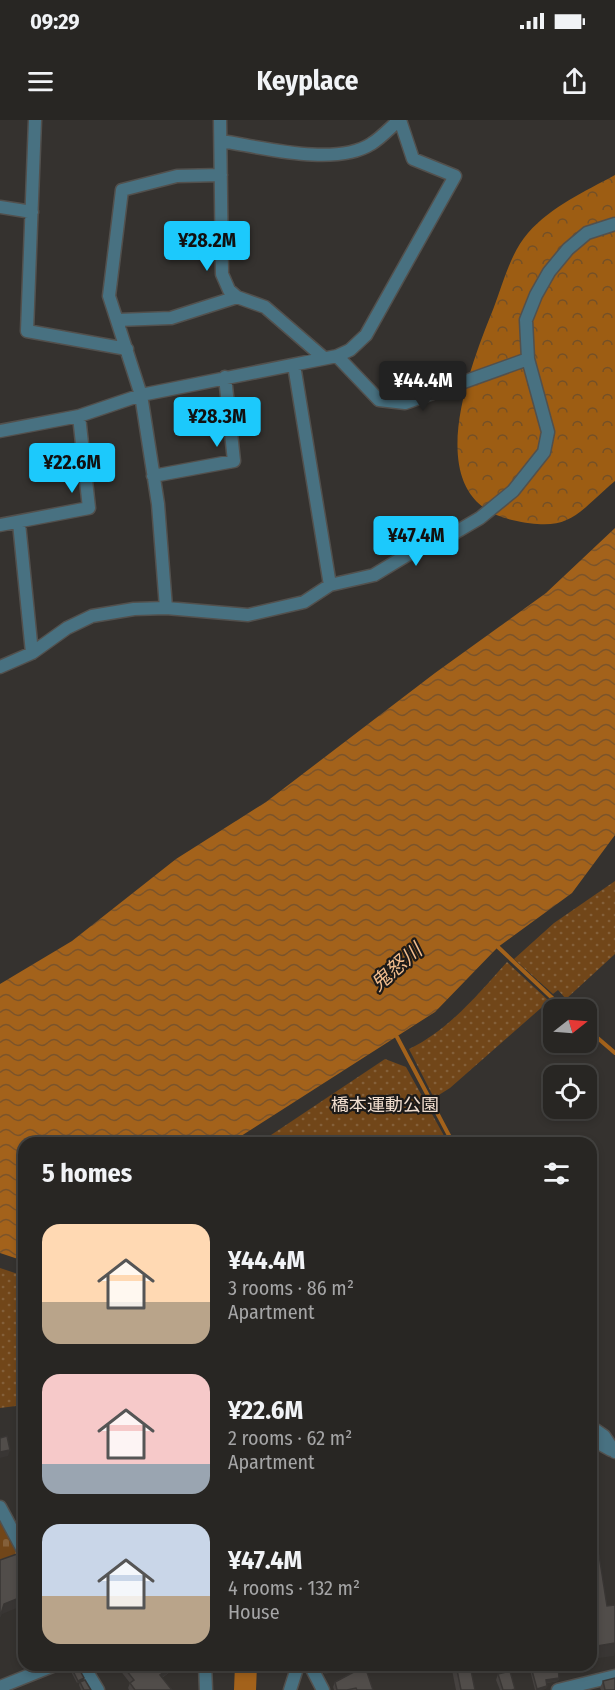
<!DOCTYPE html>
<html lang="en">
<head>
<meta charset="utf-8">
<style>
  body { margin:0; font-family:"Fira Sans Condensed","Noto Sans JP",sans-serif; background:#302e2b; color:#f1f3f6; height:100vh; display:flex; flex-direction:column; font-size:22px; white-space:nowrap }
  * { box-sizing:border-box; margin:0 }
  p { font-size:20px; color:#a5a5a6 }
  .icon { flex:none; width:33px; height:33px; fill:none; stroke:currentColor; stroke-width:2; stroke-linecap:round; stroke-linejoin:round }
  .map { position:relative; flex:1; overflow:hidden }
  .sheet { position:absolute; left:18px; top:1017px; width:579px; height:534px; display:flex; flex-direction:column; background:#282623; border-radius:18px; box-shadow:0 3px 9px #0003,0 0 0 2px #444341 }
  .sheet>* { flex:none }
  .needle { width:39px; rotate:73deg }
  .buttons { position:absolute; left:543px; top:879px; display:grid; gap:12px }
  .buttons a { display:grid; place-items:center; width:54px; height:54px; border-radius:12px; background:#282623; box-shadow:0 3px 9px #0003,0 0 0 2px #444341; font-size:30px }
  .price { position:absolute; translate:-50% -51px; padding:0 14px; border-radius:6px; background:#1cc9fc; color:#111; font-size:20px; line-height:39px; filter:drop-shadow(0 2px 3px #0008) }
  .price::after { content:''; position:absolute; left:50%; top:36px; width:18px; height:14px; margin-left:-9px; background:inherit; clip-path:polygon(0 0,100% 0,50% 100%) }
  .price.on { background:#222; color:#fff }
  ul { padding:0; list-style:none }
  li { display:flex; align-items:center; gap:18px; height:150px; padding:0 24px }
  li span { display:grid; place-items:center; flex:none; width:168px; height:120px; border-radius:18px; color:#555 }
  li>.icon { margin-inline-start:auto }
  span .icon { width:72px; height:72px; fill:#fffc; stroke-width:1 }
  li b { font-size:26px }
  h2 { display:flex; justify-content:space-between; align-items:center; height:72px; padding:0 24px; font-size:26px }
  .status { display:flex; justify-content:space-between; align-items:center; height:42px; padding:0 30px; background:#282623; direction:ltr }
  .status svg { height:16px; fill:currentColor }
  header { display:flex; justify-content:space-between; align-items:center; height:78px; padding:0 24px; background:#282623; font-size:27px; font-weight:700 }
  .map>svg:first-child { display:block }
</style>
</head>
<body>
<div class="status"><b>09:29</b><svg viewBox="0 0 49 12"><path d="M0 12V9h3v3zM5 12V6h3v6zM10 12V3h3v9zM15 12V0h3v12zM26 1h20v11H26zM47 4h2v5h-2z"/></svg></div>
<header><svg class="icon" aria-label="menu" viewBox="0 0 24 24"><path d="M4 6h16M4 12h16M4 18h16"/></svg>Keyplace<svg class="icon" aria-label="share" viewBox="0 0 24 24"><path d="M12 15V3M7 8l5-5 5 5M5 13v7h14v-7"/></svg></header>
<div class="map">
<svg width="615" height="1570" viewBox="0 0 615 1570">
  <defs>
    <pattern id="grass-dots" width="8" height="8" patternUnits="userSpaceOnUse" patternTransform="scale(1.5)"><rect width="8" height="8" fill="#714619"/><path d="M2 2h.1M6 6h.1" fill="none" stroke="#84603a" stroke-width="1.8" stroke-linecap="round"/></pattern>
    <pattern id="forest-crowns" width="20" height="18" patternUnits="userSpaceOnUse" patternTransform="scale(1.5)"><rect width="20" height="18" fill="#9d5d13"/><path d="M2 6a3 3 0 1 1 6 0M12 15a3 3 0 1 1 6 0" fill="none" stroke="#745027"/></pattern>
    <pattern id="cemetery-stones" width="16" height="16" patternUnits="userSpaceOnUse" patternTransform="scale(1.5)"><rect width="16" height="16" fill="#714619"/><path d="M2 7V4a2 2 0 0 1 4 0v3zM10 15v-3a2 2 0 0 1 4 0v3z" fill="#84603a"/></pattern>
    <pattern id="water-waves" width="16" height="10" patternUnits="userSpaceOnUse" patternTransform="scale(1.5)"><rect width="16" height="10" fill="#a3621b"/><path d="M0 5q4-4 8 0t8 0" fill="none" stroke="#7c542a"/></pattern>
  </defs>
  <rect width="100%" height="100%" fill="#35322f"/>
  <path fill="url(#grass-dots)" d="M615 761V834L566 879 558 870 553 874 514 839 554 803Z
    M507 842 549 881 450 968 434 978 409 929C449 910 478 874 507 842Z
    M385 939 406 947 448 1023H259Z
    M0 1148 24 1156V1285L0 1288Z"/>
  <path fill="url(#forest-crowns)" d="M615 55V361C574 396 570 413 512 400 417 378 470 247 494 187 503 163 511 132 528 113 552 86 584 72 615 55Z"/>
  <path fill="url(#cemetery-stones)" d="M0 1393 22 1434 0 1442Z"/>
  <path fill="url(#water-waves)" d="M615 408V715L572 773 498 827 435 892 230 1023H24V1141L0 1133V864L72 821 176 739 266 682 435 553 546 473Z"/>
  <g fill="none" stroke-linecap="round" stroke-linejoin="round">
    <path stroke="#a3621b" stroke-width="4" d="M498 827 565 890
      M586 908 615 933
      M397 917 453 1023"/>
    <path stroke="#a3621b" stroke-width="22" d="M245 1570 246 1545"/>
    <g stroke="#52504d" stroke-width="15">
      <path id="minor" d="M35 0 27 211 127 229
        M220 0 222 154 229 170 237 177 265 187 324 238
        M221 21C261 27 335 47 371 24 381 18 390 8 399 0
        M0 87 32 92
        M118 200 171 198 237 177
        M337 236 379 280 405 283 528 239
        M294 245 330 465
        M0 311 79 296 141 275 337 236 350 230 366 215 455 56 413 39 400 0
        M153 356 234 341 225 257
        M19 403 32 533
        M0 405 89 388 79 296
        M166 488 158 384 141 275 109 176 122 70 177 56 221 55
        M0 547 32 533 67 508 92 496 134 489 166 488 248 495 304 482 330 465 374 455 412 432 451 415 480 398 513 371 544 332 548 312 528 239 526 200 536 175 549 152 568 129 587 113 615 104
        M591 1307 604 1316 615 1332
        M591 1319 611 1330
        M0 1387 24 1432
        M83 1545 98 1570
        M205 1545 206 1570
        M310 1545 323 1570
        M0 1567 55 1545
        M290 1570 298 1545
        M558 1570 615 1556"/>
    </g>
    <use href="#minor" stroke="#487181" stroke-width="12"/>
  </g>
  <path fill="#464240" d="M70 1545 84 1558 83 1561 77 1563 69 1548Z
    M116 1545H172V1546L171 1551 162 1558 172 1570H129L128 1568 130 1563Z
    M322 1545H356L355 1548 324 1554Z
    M451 1545H470L475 1570H456Z
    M531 1547 559 1558 558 1561 547 1563 546 1569 535 1570 530 1550Z
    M498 1554 515 1570H500L496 1560Z
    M603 1561 615 1570H601L600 1568Z
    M80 1562 91 1570H81L79 1565Z
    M335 1562 373 1570H334L333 1567Z"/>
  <path fill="#393634" d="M10 1330 8 1336 0 1338V1332Z
    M24 1476V1485L0 1495 4 1484Z
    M615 1523V1532L614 1536 591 1539V1527Z
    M341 1545H356L355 1548 324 1554 326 1548Z
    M172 1546 171 1551 158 1560 160 1555Z
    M84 1558 83 1561 77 1563 78 1561Z
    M559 1558 558 1561 545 1563 546 1560Z
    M547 1566 546 1569 536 1570 537 1569Z"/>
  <path fill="#514d4a" stroke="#393634" stroke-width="1.5" d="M7 1316 10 1330 0 1332V1318Z
    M17 1434 24 1451V1476L4 1484 0 1497V1440Z
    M599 1435 607 1486 615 1485V1523L591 1527V1436Z
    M70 1545H77L84 1558 78 1561Z
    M122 1545H172V1546L160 1555 172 1570H135L130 1563 134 1560Z
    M325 1545H341L326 1548Z
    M456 1545H470L475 1570H461Z
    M541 1545H558L559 1558 546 1560 547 1566 537 1569 531 1547Z
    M365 1546 373 1570H357L356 1568 347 1570H337L335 1562Z
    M510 1551 515 1569 512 1570H503L498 1554Z
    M615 1558V1570H605L603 1561Z
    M85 1560 91 1570H84L80 1562Z"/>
  <g text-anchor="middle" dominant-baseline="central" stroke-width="4.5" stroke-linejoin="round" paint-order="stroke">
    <g font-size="18" fill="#f1decf" stroke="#1c1a19">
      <text x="385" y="985">橋本運動公園</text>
    </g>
    <g font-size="20" font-style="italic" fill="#f2bd8d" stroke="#1c1a19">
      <text transform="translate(396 847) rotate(-41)">鬼怒川</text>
    </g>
  </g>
</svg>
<div class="buttons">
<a><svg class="needle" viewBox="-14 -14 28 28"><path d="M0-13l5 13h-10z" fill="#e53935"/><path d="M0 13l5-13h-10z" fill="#a5a5a6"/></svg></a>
<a><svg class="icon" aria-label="locate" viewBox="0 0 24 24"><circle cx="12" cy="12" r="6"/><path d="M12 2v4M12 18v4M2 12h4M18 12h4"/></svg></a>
</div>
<b class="price" style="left:207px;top:152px">¥28.2M</b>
<b class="price on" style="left:423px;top:292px">¥44.4M</b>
<b class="price" style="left:217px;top:328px">¥28.3M</b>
<b class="price" style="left:72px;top:374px">¥22.6M</b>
<b class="price" style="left:416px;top:447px">¥47.4M</b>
<section class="sheet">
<h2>5 homes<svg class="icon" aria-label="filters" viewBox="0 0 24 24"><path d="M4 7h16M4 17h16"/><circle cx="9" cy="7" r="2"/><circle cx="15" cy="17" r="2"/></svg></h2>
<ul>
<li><span style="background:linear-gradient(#ffd9b3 65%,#b9a48a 0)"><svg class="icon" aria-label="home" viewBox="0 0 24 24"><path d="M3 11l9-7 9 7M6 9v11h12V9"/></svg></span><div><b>¥44.4M</b><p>3 rooms · 86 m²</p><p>Apartment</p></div></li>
<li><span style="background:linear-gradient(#f6c9c9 75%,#9aa5b1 0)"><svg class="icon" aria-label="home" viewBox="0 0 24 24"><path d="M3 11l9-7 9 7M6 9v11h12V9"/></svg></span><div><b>¥22.6M</b><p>2 rooms · 62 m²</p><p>Apartment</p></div></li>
<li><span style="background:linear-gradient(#c9d6e8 60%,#b9a48a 0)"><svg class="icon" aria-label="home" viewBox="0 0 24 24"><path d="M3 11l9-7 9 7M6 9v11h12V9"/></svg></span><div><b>¥47.4M</b><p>4 rooms · 132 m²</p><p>House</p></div></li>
</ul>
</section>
</div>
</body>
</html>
